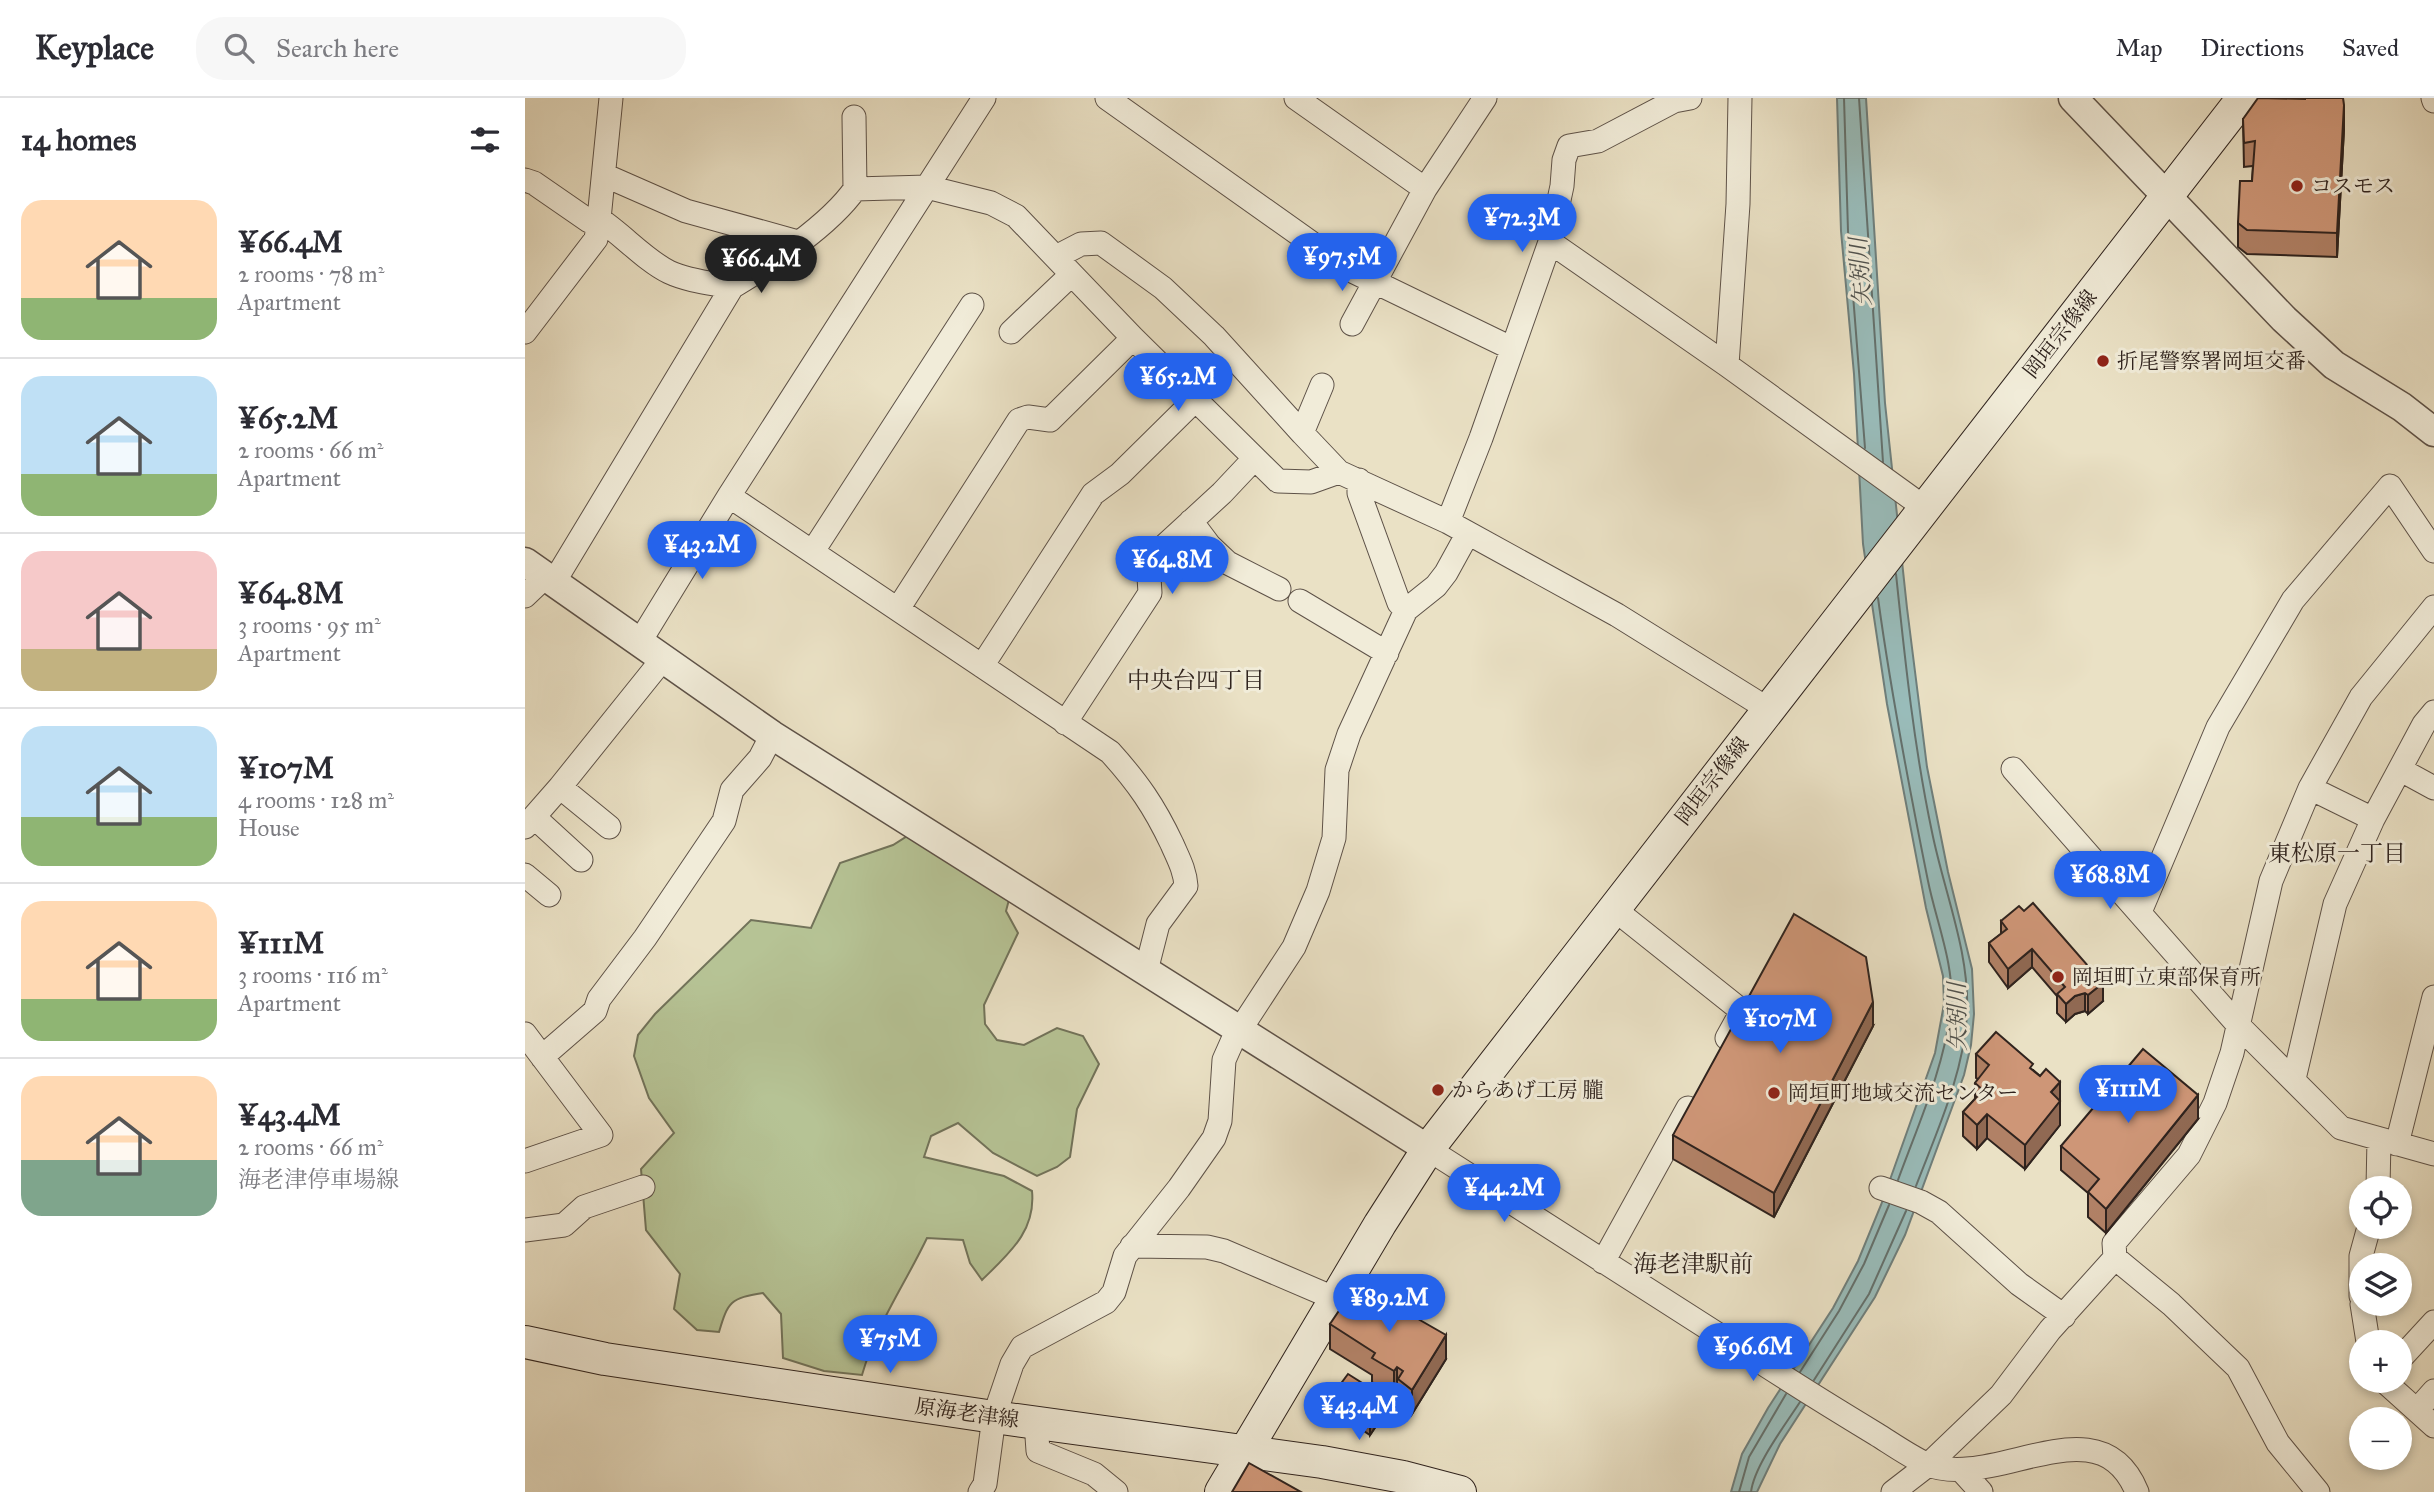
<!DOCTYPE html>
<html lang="en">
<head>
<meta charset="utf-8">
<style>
  body { margin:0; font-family:"IM FELL Great Primer","Noto Serif JP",serif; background:#f7f7f7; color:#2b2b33; height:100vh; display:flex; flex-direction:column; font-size:26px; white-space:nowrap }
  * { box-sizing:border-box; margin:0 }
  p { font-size:23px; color:#7c7c81 }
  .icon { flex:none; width:38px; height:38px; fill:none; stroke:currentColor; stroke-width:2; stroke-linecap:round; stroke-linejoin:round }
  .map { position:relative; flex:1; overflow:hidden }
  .panel { display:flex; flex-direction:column; background:#fff; width:525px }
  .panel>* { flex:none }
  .fabs { position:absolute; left:1824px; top:1078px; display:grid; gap:14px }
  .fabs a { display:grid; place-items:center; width:63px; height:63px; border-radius:50%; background:#fff; box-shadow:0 4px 10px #0003; font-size:35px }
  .price { position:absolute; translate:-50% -60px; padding:0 16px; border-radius:24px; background:#2563eb; color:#fff; font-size:23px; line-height:46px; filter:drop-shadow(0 2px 4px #0008) }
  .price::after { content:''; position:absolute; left:50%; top:42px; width:21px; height:16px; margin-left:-10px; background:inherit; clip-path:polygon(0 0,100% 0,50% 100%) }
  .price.current { background:#222; color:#fff }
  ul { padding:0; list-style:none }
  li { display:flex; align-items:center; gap:21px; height:175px; padding:0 21px }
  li+li { border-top:2px solid #e1e1e2 }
  li span { display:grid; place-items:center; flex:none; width:196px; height:140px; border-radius:21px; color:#555 }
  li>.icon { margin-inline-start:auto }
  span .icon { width:84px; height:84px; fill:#fffc; stroke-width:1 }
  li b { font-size:30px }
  h2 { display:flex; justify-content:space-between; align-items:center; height:84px; padding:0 21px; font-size:30px }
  header { display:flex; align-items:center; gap:42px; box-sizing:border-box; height:98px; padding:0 35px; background:#fff; border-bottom:2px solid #e1e1e2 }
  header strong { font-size:33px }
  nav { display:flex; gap:38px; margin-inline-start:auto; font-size:24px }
  .search { width:490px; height:63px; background:#f7f7f7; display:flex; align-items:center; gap:18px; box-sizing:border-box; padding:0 24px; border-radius:28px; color:#7c7c81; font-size:26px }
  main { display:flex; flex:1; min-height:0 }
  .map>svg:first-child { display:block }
</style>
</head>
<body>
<header>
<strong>Keyplace</strong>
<div class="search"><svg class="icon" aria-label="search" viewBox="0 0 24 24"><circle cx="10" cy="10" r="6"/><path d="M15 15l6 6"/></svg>Search here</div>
<nav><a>Map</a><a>Directions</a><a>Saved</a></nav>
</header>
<main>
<section class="panel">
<h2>14 homes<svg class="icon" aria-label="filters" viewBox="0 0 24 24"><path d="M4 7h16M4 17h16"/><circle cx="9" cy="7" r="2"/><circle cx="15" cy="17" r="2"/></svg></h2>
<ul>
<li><span style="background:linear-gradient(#ffd9b3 70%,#8fb573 0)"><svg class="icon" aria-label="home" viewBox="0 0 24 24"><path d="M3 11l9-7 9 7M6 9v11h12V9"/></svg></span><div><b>¥66.4M</b><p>2 rooms · 78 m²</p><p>Apartment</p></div></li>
<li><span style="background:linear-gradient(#bfe0f5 70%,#8fb573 0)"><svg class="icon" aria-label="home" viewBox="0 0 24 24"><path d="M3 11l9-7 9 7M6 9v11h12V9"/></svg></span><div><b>¥65.2M</b><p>2 rooms · 66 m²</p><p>Apartment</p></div></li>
<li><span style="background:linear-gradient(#f6c9c9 70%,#c2b280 0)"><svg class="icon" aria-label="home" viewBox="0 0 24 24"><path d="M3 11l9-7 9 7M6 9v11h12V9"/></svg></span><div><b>¥64.8M</b><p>3 rooms · 95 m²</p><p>Apartment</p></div></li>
<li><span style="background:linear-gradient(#bfe0f5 65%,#8fb573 0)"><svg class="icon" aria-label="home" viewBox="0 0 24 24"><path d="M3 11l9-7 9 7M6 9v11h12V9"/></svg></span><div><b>¥107M</b><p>4 rooms · 128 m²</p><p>House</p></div></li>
<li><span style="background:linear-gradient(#ffd9b3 70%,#8fb573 0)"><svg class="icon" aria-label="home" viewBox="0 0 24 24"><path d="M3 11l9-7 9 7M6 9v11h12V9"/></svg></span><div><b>¥111M</b><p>3 rooms · 116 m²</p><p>Apartment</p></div></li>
<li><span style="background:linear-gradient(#ffd9b3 60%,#7fa58c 0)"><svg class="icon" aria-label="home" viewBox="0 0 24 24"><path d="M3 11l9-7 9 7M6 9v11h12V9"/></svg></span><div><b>¥43.4M</b><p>2 rooms · 66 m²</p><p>海老津停車場線</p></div></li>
</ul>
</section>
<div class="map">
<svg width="1909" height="1394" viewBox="0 0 1909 1394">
  <rect width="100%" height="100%" fill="#eae1c5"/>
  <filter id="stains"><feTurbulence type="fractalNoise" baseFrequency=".00286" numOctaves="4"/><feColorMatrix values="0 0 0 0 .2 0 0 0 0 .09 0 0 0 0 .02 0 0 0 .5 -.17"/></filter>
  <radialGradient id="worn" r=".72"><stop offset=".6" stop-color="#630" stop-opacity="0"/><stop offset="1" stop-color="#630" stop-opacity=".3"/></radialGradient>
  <path fill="#b6c395" stroke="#72735a" stroke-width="2" d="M384 737 486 794 481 813 493 835 459 907 460 926 472 942 499 947 532 930 558 938 574 966 552 1011 545 1059 532 1069 512 1078 468 1055 433 1025 406 1038 399 1059 479 1078 507 1093C511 1134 483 1156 457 1182L445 1165 438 1142 402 1140C379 1188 352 1225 337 1277L299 1273 258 1260 256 1216 238 1195C206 1200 203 1203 194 1234L172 1232 149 1211 155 1176 121 1132 116 1071 149 1035 124 1000 109 958 113 937 130 916 226 822 286 830 315 765 368 747Z"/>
  <path fill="#99bcba" stroke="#6f7f7c" stroke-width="2" d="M1312 0H1341L1360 305 1382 510 1402 669 1423 774 1447 871 1449 916 1446 947 1439 977 1380 1137 1350 1199 1255 1346 1232 1394H1206L1217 1356 1243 1310 1308 1210 1333 1163 1356 1107 1410 955 1419 906 1418 878 1401 810 1362 606 1338 446 1329 276 1316 133Z"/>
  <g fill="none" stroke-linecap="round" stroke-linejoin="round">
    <path stroke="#64706c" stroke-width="2" d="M1319 0 1323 133 1340 350
      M1334 0 1358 364
      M1371 476C1380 562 1389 649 1407 734 1419 794 1445 854 1442 916 1439 975 1412 1033 1391 1088
      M1353 500C1366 595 1384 689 1403 783 1411 823 1430 868 1426 909 1420 968 1393 1027 1373 1082
      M1275 1274 1314 1213 1339 1166 1364 1107
      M1289 1282 1344 1196 1381 1113
      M1214 1394 1224 1359 1261 1296
      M1226 1394C1229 1368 1260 1327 1275 1304"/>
    <g stroke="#5e5248" stroke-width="25">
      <path id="minor" d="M582 0 823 171 986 250
        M771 0 900 91
        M1908 0 1909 3
        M329 19 330 91
        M79 77 161 113 273 144
        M0 82 9 85 64 123 74 121C97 136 121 163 144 174 163 183 186 185 207 189 246 166 305 127 330 91L402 89 466 105 491 118 608 240 753 383 786 384 814 374
        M1025 144 1037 88 1039 62 1044 48 1073 43 1149 3 1165 0
        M531 159 556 146 576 145 638 190 689 238 777 335
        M827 226 900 91 960 0
        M0 234 71 141 74 121 86 0
        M486 234 546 177
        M1202 267 1213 106 1215 0
        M797 287 777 335 814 374 923 424 1092 517 1243 611
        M834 382V395L874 505 881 512
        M204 398 585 654C613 685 629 708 647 746 653 760 660 772 661 788L633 826 621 873
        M666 423 684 447 703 465 754 491
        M923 424 956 340 1025 144 1202 267 1400 410
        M288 453 447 207
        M29 484 207 189
        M0 498 21 478
        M775 503 862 555
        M373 511 494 322 503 319 525 322 608 240
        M114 545 204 398 459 0
        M457 568 568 396 595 376 670 302
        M540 625 625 495 623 463 697 395 729 361
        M1488 671 1714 928 1816 1030 1909 1056
        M1876 672 1909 690
        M35 689 84 729
        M1785 690 1848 721 1899 626 1909 614
        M9 719 56 762
        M0 729 35 689 137 562
        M0 777 24 797
        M1089 811 1217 913 1202 940
        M1615 814 1693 629 1768 502 1865 388 1909 453
        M0 936 76 1037 0 1063
        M17 959 70 913 74 901 120 840 199 723 207 692 235 660 247 637
        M1769 981 1810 806 1848 721
        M1872 1046 1909 899
        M903 1051C1010 1120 1117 1189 1225 1257 1266 1284 1308 1310 1351 1336 1367 1346 1384 1358 1401 1366 1469 1394 1574 1301 1612 1394
        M1356 1090 1396 1104 1414 1114 1494 1186 1539 1218
        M1853 1090 1854 1041
        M0 1132 39 1127 59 1109 118 1089
        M607 1148 682 1149 699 1153 811 1201
        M1590 1160 1646 1206 1713 1270 1753 1345 1793 1394
        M1078 1164 1163 1010
        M1836 1198V1158L1844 1129
        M1837 1206 1843 1244
        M1874 1262 1909 1224
        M1859 1283 1909 1328
        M1892 1312 1909 1293
        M511 1324 513 1353 569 1376 591 1394
        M1437 1373 1456 1394
        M455 1394 460 1386 469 1319 487 1266 497 1249 581 1204 589 1194 600 1158 654 1090 689 1040 695 1023 699 962 707 944 769 849 793 793 809 740 812 672 824 636 881 512 911 488 921 475 943 435
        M1368 1394 1403 1367 1476 1297 1525 1232 1590 1160 1589 1145 1664 1057 1690 1005 1707 955 1746 783 1785 690 1836 599 1909 509"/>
    </g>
    <g stroke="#5e5248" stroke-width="31">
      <path id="tertiary" d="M1548 0 1759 221 1809 267 1877 309 1909 334
        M0 464 247 637 903 1051"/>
    </g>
    <g stroke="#2f231e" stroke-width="34">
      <path id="secondary" d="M0 1244 80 1261 469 1319 797 1364 878 1379 935 1394
        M696 1394 855 1126 903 1051 1718 0"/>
    </g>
    <use href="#minor" stroke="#f1ecd9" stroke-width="23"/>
    <use href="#tertiary" stroke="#f1ecd9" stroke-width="28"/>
    <use href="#secondary" stroke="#f1ecd9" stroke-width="32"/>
  </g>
  <path fill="#b18166" stroke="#2f231e" stroke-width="2" d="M1780 0H1818L1819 31 1812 159 1722 156 1713 149V125L1727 83 1728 68 1719 69 1718 21 1780 1Z
    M1476 823 1578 903 1563 916 1560 913 1550 916 1541 924 1532 915V898L1507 869 1483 890 1464 864V845L1476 836Z
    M1348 928 1249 1119 1148 1061V1037Z
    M1451 956 1508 972 1515 978 1535 984V1027L1500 1071 1462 1040 1452 1051 1438 1038V1014L1450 1001V985L1453 981 1451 980Z
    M1673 1021 1581 1135 1563 1119V1095L1536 1072V1048Z
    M805 1226 921 1261 887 1316 873 1305V1294L872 1293 869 1297 847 1284V1277L805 1251Z
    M806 1299 861 1313 845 1337 806 1311Z"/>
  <path fill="#906953" stroke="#2f231e" stroke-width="2" d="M1819 7V31L1812 159V135Z
    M1507 851V869L1483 890V871Z
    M1578 885V903L1563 916V897Z
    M1560 895V913L1550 916 1541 924V906L1550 898Z
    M1348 904V928L1249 1119V1095Z
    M1535 984V1027L1500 1071V1047L1526 994Z
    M1673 997V1021L1581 1135V1111Z
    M1462 1016V1040L1452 1051V1027Z
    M921 1237V1261L887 1316V1292Z
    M872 1269V1293L869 1297V1273Z
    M861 1300V1313L845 1337V1325Z"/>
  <path fill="#ce9677" stroke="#2f231e" stroke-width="2" d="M1733 0 1780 1V0H1818L1819 7 1812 135 1722 132 1713 125 1715 83H1727L1730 43 1719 45 1718 21Z
    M1508 805 1578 885 1563 897 1560 895 1550 898 1541 906 1532 896 1540 889 1507 851 1483 871 1464 845 1482 831 1476 823 1494 808 1499 813Z
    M1269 816 1341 859 1348 904 1249 1095 1148 1037Z
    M1471 934 1508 966 1505 970 1515 978 1521 971 1535 984 1526 994 1535 1003 1500 1047 1462 1016 1452 1027 1438 1014 1458 992 1450 985 1464 967 1451 956Z
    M1618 951 1673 997 1581 1111 1563 1094 1574 1081 1536 1048Z
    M832 1186 921 1237 887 1292 873 1281 878 1273 872 1269 869 1273 847 1260 850 1255 805 1226Z
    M823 1276 861 1300 845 1325 806 1299Z
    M724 1365 776 1394H707Z"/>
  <g fill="#8f2418" stroke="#f1ecd9" stroke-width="2.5">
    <circle cx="1772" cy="88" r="7"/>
    <circle cx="1578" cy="263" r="7"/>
    <circle cx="1533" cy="879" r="7"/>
    <circle cx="913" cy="992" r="7"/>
    <circle cx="1249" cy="995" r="7"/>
  </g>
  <g text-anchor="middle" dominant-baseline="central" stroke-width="6" stroke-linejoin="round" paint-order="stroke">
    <g font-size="21" fill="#2f231e" stroke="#f1ecd9" text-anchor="start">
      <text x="1786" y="88">コスモス</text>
      <text x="1592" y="263">折尾警察署岡垣交番</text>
      <text x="1547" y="879">岡垣町立東部保育所</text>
      <text x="927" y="992">からあげ工房 朧</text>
      <text x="1263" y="995">岡垣町地域交流センター</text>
    </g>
    <g font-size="21" fill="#2f231e" stroke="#f1ecd9">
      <text transform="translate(1535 236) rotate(-52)">岡垣宗像線</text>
      <text transform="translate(1187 683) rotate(-52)">岡垣宗像線</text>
      <text transform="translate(442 1315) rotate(8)">原海老津線</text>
    </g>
    <g font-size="23" font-style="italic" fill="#4f514d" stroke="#f1ecd9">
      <text transform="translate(1335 174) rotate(-94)">矢矧川</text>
      <text transform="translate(1432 919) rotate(-91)">矢矧川</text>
    </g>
    <g font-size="23" fill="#2f231e" stroke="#f1ecd9">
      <text x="671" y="582">中央台四丁目</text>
      <text x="1812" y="755">東松原一丁目</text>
    </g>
    <g font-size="24" fill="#2f231e" stroke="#f1ecd9">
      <text x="1168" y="1166">海老津駅前</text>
    </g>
  </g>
  <rect width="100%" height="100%" filter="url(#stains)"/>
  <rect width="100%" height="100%" fill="url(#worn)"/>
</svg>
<div class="fabs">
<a><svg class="icon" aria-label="locate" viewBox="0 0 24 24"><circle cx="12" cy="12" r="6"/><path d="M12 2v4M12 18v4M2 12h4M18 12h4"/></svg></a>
<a><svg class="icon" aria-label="layers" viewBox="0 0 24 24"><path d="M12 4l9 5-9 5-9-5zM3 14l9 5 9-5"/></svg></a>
<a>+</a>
<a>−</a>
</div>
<b class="price" style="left:997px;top:156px">¥72.3M</b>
<b class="price" style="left:817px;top:195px">¥97.5M</b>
<b class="price current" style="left:236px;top:197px">¥66.4M</b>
<b class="price" style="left:653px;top:315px">¥65.2M</b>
<b class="price" style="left:177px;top:483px">¥43.2M</b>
<b class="price" style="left:647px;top:498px">¥64.8M</b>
<b class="price" style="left:1585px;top:813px">¥68.8M</b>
<b class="price" style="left:1255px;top:957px">¥107M</b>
<b class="price" style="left:1603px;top:1027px">¥111M</b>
<b class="price" style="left:979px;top:1126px">¥44.2M</b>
<b class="price" style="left:864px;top:1236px">¥89.2M</b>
<b class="price" style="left:365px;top:1277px">¥75M</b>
<b class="price" style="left:1228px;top:1285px">¥96.6M</b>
<b class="price" style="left:834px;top:1344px">¥43.4M</b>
</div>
</main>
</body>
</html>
